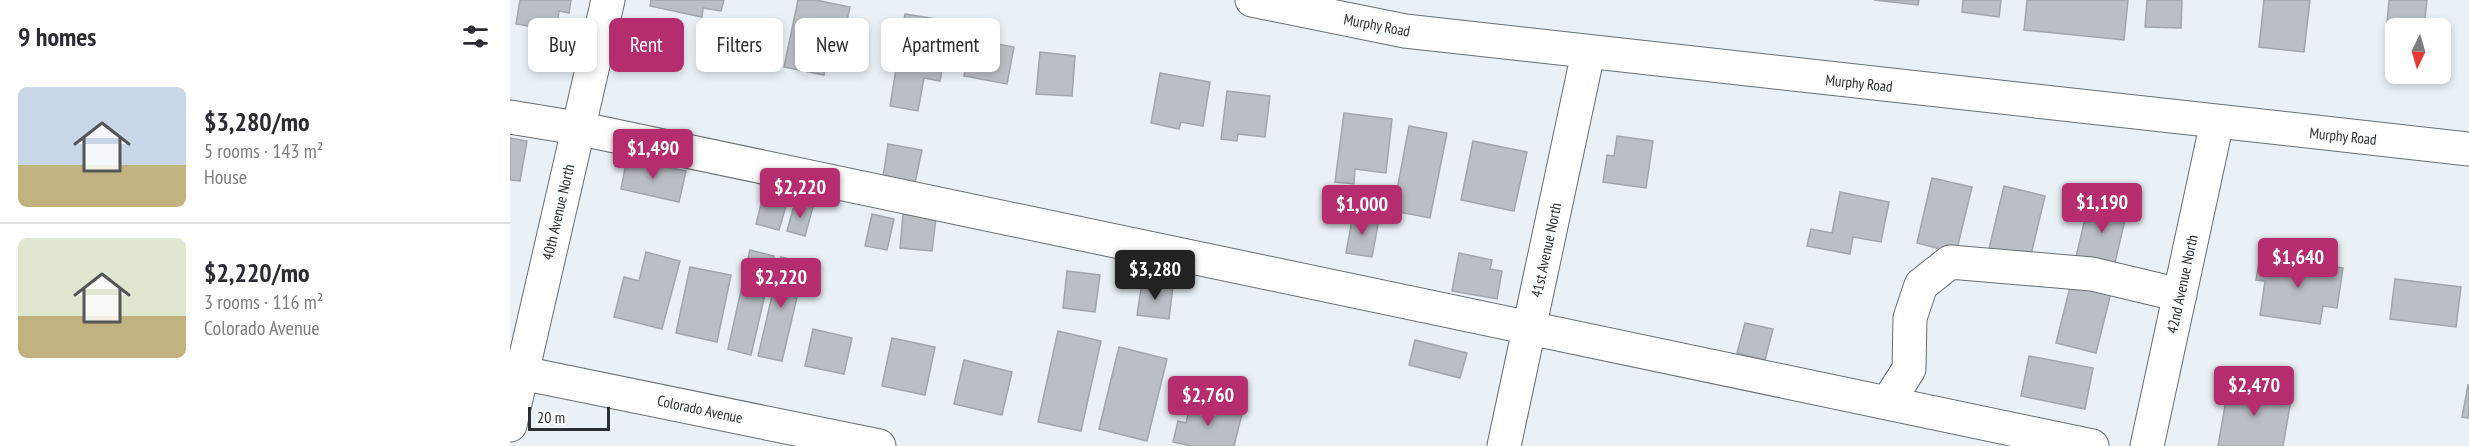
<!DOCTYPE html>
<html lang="en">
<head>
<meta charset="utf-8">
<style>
  body { margin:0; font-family:"PT Sans Narrow",sans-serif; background:#f7f7f7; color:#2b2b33; height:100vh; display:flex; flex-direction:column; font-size:22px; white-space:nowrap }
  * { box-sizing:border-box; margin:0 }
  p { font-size:20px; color:#7c7c81 }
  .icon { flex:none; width:33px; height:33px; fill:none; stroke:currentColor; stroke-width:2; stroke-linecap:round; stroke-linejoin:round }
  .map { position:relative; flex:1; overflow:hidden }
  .panel { display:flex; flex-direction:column; background:#fff; width:510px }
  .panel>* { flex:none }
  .hud { position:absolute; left:18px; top:18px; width:570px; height:54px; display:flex; gap:12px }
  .needle { width:39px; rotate:185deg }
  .tools { position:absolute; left:1875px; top:18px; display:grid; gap:12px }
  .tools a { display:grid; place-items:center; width:66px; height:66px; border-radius:9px; background:#fff; box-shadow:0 3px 9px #0003; font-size:30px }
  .scale { position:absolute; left:18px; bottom:15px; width:82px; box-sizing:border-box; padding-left:6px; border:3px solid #2c2f31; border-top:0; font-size:16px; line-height:21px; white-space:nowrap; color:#2c2f31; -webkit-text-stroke:4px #fbfdfe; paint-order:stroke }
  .price { position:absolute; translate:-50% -51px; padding:0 14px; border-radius:6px; background:#b52d6e; color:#fff; font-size:20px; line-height:39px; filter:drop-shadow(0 2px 3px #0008) }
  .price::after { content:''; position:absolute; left:50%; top:36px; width:18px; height:14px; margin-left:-9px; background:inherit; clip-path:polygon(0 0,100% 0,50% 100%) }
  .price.current { background:#222; color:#fff }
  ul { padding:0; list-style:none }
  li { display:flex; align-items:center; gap:18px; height:150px; padding:0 18px }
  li+li { border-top:2px solid #e1e1e2 }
  li span { display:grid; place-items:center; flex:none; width:168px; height:120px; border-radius:9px; color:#555 }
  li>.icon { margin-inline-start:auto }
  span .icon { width:72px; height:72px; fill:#fffc; stroke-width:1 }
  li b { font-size:26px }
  h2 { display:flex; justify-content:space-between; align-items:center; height:72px; padding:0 18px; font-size:26px }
  .chip { padding:0 21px; border-radius:9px; background:#fff; box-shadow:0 3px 9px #0003; font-size:21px; line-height:54px }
  .chip.current { background:#b52d6e; color:#fff }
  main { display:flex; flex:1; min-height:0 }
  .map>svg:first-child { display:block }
</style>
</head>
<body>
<main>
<section class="panel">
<h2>9 homes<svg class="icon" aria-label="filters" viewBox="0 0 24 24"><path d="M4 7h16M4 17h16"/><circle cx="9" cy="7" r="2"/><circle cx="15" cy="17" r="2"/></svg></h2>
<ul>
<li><span style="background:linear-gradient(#c9d6e8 65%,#c2b280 0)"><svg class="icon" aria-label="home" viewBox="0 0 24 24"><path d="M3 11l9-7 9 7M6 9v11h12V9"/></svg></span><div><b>$3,280/mo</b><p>5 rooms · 143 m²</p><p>House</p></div></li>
<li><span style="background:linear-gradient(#dfe7d0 65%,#c2b280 0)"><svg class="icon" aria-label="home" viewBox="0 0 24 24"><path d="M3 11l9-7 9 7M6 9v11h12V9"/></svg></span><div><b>$2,220/mo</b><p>3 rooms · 116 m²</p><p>Colorado Avenue</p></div></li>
</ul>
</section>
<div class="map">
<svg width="1959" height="446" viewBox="0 0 1959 446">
  <rect width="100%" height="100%" fill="#e9f1f6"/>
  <path fill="#babec5" stroke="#a1a5ac" stroke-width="1.5" d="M10 0H61L59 13 49 11 46 31 6 24Z
    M141 0H214L211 11 193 8 192 17 140 6Z
    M288 0H306L340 7 334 35 322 33 314 75 274 67Z
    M1364 0H1409L1408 5Z
    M1453 0H1491L1489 17 1452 12Z
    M1517 0H1618L1614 40 1514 30Z
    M1637 0H1672L1671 28 1635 27Z
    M1754 0H1800L1794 52 1749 47Z
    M1879 0H1917L1914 27 1877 23Z
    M395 14 440 21 430 81 414 78 408 111 380 106Z
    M461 39 504 47 497 84 454 76Z
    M530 52 565 56 562 96 526 94Z
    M650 73 700 82 693 126 671 122 669 129 641 123Z
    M717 91 760 96 755 137 728 134 727 141 711 139Z
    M834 113 882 119 876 173 845 169 844 184 825 182Z
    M899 126 937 133 920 218 883 211Z
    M1107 136 1143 141 1136 188 1093 182 1097 155 1104 156Z
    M0 138 17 141 10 181 0 180Z
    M963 141 1017 152 1004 211 951 200Z
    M378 144 412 150 405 183 373 177Z
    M117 158 176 171 169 202 111 189Z
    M1422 178 1462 187 1446 253 1407 243Z
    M1494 186 1535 196 1520 259 1479 249Z
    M1330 192 1379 202 1371 242 1343 237 1340 254 1297 246 1301 229 1322 233Z
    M254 193 278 199 269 230 246 224Z
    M1580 198 1618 207 1603 271 1565 261Z
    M285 202 303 207 295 236 277 231Z
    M362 214 384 219 377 250 355 246Z
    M393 214 426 218 422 251 390 248Z
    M843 214 869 219 862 257 836 253Z
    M240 250 264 256 241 355 218 349Z
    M136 252 170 261 152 329 104 317 114 277 129 281Z
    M949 253 982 260 980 269 992 271 987 299 942 291Z
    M1750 256 1833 268 1827 308 1813 306 1810 324 1750 315 1755 281 1746 280Z
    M271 257 295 263 272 361 248 356Z
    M180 267 221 275 207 342 166 333Z
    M557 271 590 275 585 312 553 308Z
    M1562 279 1602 289 1586 353 1546 343Z
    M1885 279 1951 287 1946 327 1880 319Z
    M632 282 663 286 659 319 627 315Z
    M1235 323 1263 329 1255 360 1227 353Z
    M303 329 342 338 334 374 295 366Z
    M548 331 591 341 571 431 528 422Z
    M382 338 425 347 415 395 372 386Z
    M905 340 957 353 950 378 899 365Z
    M609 347 657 359 637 441 589 429Z
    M1519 356 1583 368 1575 409 1511 396Z
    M454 360 502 372 492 415 444 404Z
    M1719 383 1782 394 1773 446H1708Z
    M1958 385H1959V418L1952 417Z
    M681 402 732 414 724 446H681L663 442 668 421 676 423Z"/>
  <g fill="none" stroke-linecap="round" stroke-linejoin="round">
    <g stroke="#676e73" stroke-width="35">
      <path id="minor" d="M0 117 67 128 1582 446
        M12 373 369 446
        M1378 402 1399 369 1400 318 1411 285 1440 262 1582 274 1670 295
        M0 425 98 0
        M994 446 1078 53
        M1637 446 1707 122"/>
    </g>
    <g stroke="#676e73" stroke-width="35">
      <path id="major" d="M742 0 895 31 1959 149"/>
    </g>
    <use href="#minor" stroke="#fff" stroke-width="33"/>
    <use href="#major" stroke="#fff" stroke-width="33"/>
  </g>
  <g text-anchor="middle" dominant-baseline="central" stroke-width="5" stroke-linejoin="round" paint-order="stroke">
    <g font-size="15" fill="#2c2f31" stroke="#fbfdfe">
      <text transform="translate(867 25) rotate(11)">Murphy Road</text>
      <text transform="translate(1349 83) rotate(6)">Murphy Road</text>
      <text transform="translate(1833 136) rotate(6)">Murphy Road</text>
      <text transform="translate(48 212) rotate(-77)">40th Avenue North</text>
      <text transform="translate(1036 250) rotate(-78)">41st Avenue North</text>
      <text transform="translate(1672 284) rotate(-78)">42nd Avenue North</text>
      <text transform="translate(190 409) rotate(12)">Colorado Avenue</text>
    </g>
  </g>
</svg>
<div class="tools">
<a><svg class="needle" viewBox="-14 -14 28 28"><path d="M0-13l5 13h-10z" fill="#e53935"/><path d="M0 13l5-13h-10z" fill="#7c7c81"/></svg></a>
</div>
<div class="scale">20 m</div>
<b class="price" style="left:143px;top:180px">$1,490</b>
<b class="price" style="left:290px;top:219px">$2,220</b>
<b class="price" style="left:1592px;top:234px">$1,190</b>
<b class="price" style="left:852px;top:236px">$1,000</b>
<b class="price" style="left:1788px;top:289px">$1,640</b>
<b class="price current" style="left:645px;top:301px">$3,280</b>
<b class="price" style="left:271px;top:309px">$2,220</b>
<b class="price" style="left:1744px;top:417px">$2,470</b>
<b class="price" style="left:698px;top:427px">$2,760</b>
<div class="hud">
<a class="chip">Buy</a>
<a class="chip current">Rent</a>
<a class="chip">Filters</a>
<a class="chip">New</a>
<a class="chip">Apartment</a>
</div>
</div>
</main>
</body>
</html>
